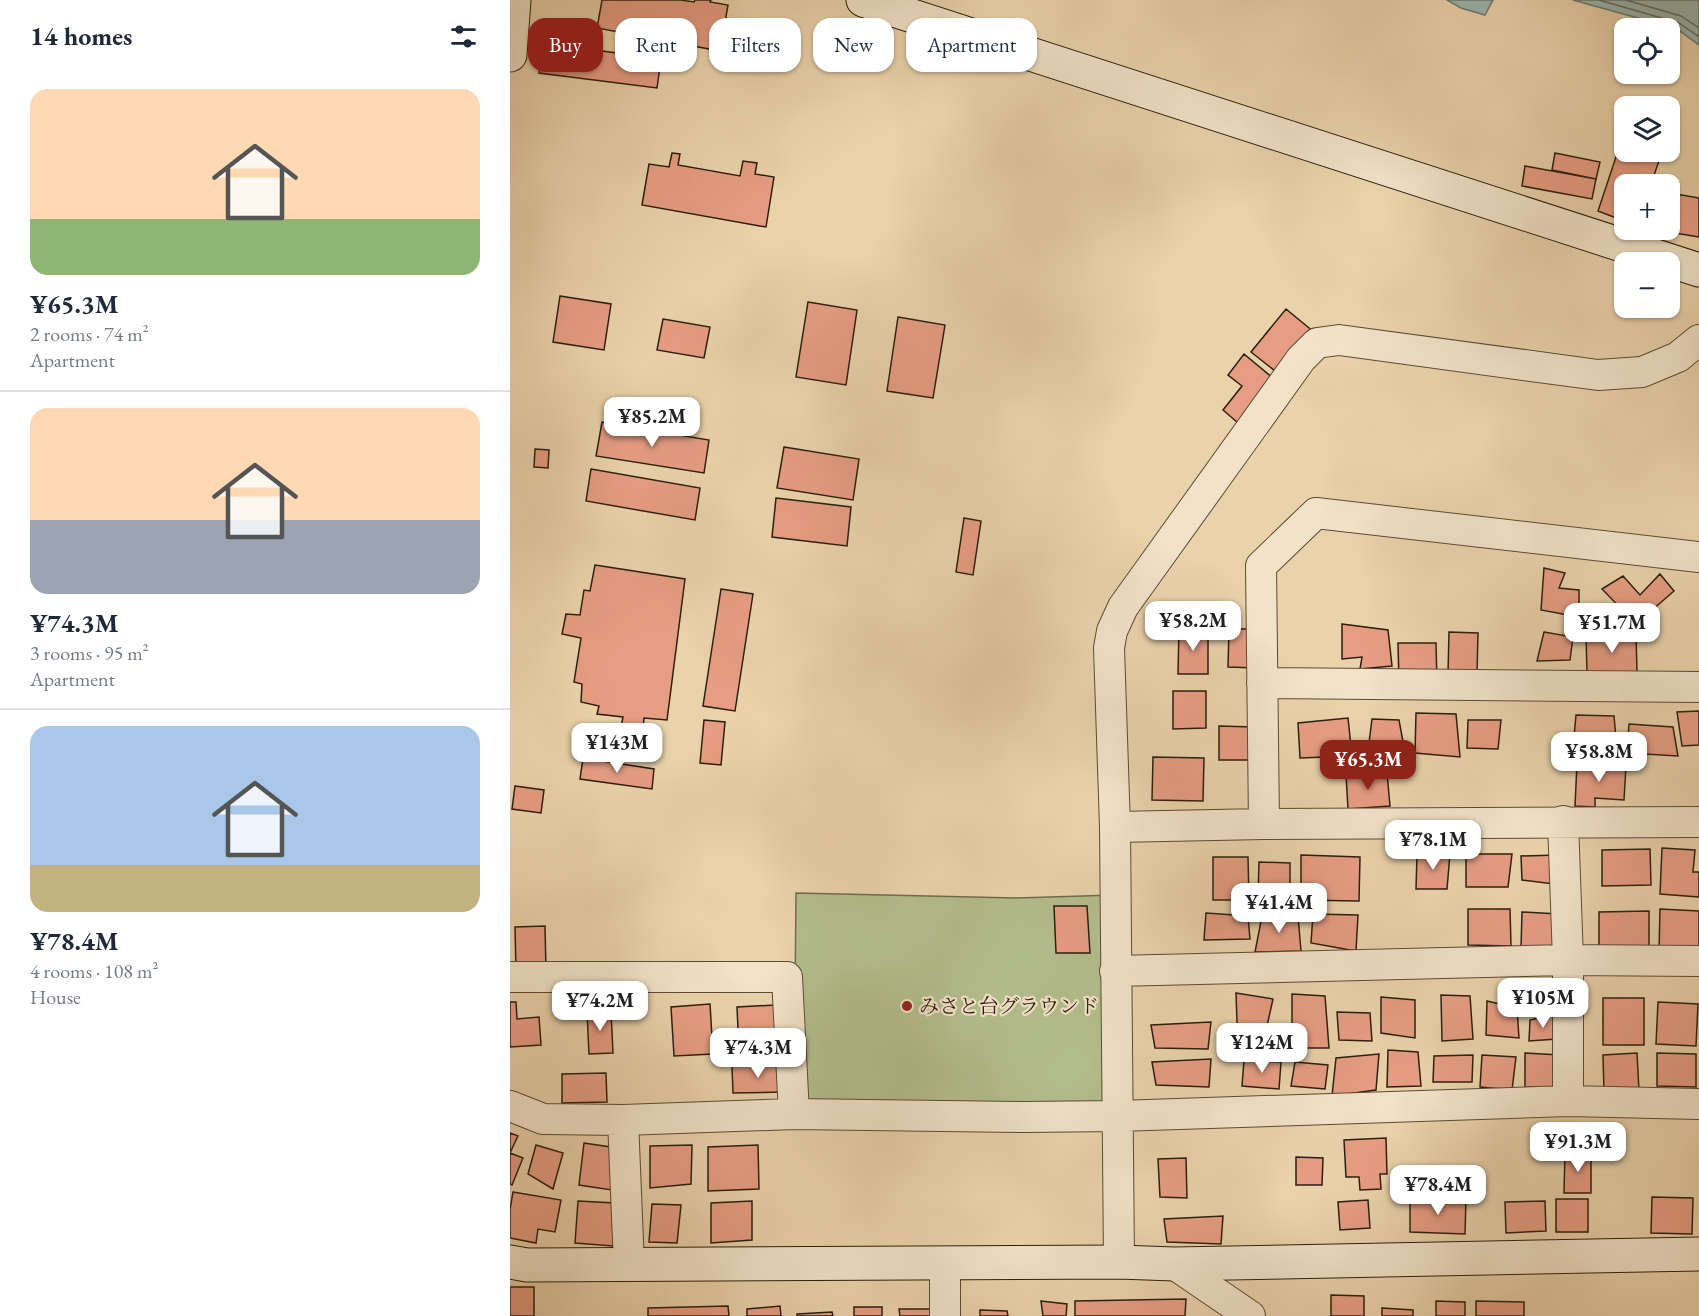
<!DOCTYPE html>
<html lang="en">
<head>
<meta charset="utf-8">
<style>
  body { margin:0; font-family:"EB Garamond","Noto Serif JP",serif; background:#f6f6f7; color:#1f2937; height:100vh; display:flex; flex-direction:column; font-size:22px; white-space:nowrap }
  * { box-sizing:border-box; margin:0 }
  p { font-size:20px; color:#747a83 }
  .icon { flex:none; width:33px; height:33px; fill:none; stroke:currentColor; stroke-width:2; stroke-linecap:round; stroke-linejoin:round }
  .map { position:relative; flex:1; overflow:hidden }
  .details { display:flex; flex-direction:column; background:#fff; width:510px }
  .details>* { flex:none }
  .guide { position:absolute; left:18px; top:18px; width:570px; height:54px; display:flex; gap:12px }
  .controls { position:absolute; left:1104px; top:18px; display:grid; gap:12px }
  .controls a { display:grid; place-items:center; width:66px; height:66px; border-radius:12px; background:#fff; box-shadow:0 2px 4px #0004; font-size:30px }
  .price { position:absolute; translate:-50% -51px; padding:0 14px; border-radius:12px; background:#fff; color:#222; font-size:20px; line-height:39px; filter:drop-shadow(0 2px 3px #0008) }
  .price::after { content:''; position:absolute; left:50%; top:36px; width:18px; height:14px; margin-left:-9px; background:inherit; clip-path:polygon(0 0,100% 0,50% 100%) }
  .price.selected { background:#8f2418; color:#fff }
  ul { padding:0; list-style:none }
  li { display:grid; align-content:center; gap:12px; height:318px; padding:0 30px }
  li+li { border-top:2px solid #e0e1e3 }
  li span { display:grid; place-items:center; height:186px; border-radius:18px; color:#555 }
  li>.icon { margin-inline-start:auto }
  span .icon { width:108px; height:108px; fill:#fffc; stroke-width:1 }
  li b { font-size:26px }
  h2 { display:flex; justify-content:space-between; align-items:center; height:72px; padding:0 30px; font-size:26px }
  .tag { padding:0 21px; border-radius:18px; background:#fff; box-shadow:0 2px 4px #0004; font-size:21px; line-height:54px }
  .tag.selected { background:#8f2418; color:#fff }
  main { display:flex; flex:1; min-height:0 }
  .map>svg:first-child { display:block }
</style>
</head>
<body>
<main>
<section class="details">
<h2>14 homes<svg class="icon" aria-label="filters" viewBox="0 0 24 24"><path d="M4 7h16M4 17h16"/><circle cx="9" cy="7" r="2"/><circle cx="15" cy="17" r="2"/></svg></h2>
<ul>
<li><span style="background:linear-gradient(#ffd9b3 70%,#8fb573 0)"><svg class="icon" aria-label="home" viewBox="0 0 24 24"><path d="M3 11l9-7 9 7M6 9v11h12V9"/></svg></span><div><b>¥65.3M</b><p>2 rooms · 74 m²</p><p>Apartment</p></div></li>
<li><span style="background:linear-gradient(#ffd9b3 60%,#9aa5b1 0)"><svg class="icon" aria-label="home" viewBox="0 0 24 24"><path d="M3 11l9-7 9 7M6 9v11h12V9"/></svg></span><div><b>¥74.3M</b><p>3 rooms · 95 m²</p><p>Apartment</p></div></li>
<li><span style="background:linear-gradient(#a9c7e8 75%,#c2b280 0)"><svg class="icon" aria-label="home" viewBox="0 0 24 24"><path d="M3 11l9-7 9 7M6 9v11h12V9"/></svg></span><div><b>¥78.4M</b><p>4 rooms · 108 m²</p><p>House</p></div></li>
</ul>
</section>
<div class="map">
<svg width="1189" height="1316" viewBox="0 0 1189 1316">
  <rect width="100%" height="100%" fill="#ead2ab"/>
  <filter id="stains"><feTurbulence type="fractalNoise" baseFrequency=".00333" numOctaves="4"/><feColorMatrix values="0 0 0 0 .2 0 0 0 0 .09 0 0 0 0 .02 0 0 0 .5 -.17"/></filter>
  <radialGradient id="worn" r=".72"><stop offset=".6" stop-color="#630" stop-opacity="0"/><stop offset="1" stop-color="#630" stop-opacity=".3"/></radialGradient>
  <path fill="#b3bd8c" stroke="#6f6e4d" stroke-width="1.5" d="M286 893 506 898 605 895 608 1116 284 1114Z"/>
  <path fill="#99b6b0" stroke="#6d7a6f" stroke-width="1.5" d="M937 0H983L975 15 951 8Z
    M1063 0H1189V45L1167 29Z"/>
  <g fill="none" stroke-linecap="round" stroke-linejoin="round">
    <path stroke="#626a5f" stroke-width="1.5" d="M1089 0 1169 23 1189 37
      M1116 0 1171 16 1189 28"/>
  </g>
  <path fill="#e69d83" stroke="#2b1f0e" stroke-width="1.5" d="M92 0H171L184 2 185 0H201L200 2 218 5 210 51 87 28Z
    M33 43 151 59 147 88 29 73Z
    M1114 133V152H1152L1141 184H1114V221L1088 211Z
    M162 153 170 154 168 165 230 176 233 161 247 163 245 174 264 177 256 227 132 205 139 164 159 167Z
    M1045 153 1090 162 1086 179 1042 170Z
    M1015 166 1086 179 1082 199 1012 186Z
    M1160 193 1189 198V237L1147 230H1160Z
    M50 296 101 304 94 350 43 342Z
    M298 302 347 310 336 385 286 377Z
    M776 309 804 332 770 375 741 352Z
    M388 317 435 325 423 398 377 391Z
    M153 319 200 327 194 358 147 350Z
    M734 354 763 378 728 423 713 410 732 386 718 375Z
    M92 422 199 440 194 473 86 456Z
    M274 447 349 459 343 500 267 488Z
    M25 449 39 450 38 468 24 467Z
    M81 469 190 488 185 520 76 501Z
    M266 498 341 507 337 546 262 537Z
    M454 518 471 521 463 575 446 572Z
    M85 565 175 579 157 720 134 718 133 729 111 727 113 717 87 714 89 706 71 702 72 684 64 682 71 638 52 634 56 614 70 615 74 590 80 591Z
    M1034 568 1055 573 1049 588 1069 590V617L1031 610Z
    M1150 574 1164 591 1126 624 1092 589 1113 576 1130 595Z
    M211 589 243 594 225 711 193 706Z
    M832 624 878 630 882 666 850 669 852 657 832 659Z
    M669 629H698V674H668Z
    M719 629H746V668L718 667Z
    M939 632 968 633 967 675 938 674Z
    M1034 632 1063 637 1060 660 1027 661Z
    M1126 634 1127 672 1077 673 1076 635Z
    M888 643H926L927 682 889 683Z
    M663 691H696V728L663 729Z
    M1189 711V745L1172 746 1167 712Z
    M906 713 946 714 950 757 905 753Z
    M1066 715 1104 716 1106 738 1096 742 1094 752 1063 748Z
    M838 718 842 756 790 758 788 723Z
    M862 719 889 720 898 769 856 767Z
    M194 720 215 722 211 765 190 763Z
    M958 720H991L988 749 957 748Z
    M1119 724 1163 727 1168 756 1117 753Z
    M709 726 743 727V760H709Z
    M643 757 694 758 693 801 642 800Z
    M73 758 144 769 142 789 70 779Z
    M1067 763 1116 766 1114 800 1085 798V807L1065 806Z
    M877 773 880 806 838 809 836 775Z
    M5 786 34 790 31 813 2 809Z
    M1152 848 1185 850 1183 872H1189V897L1150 894Z
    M1140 849 1141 885 1092 886V850Z
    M907 854H940L937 889H906Z
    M956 854H1002L998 887H956Z
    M791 855 850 857 849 901 791 900Z
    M1047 855 1044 884 1012 880 1011 856Z
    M703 857H738L739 900H703Z
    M749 862 780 863V899L748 898Z
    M544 906H577L580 953H546Z
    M958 909H1000L1001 946 958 945Z
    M1150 909 1189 911V954L1149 952Z
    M1139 911V948L1089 949V912Z
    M1012 912 1048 914V952L1011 948Z
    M696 913 738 916 740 939 694 940Z
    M803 914 848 915 846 951 801 943Z
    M752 916H788L791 951 745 952Z
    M35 926 36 971H6L5 927Z
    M726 993 763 999 757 1026 769 1028V1046L728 1050Z
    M782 994 815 996 819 1048H782Z
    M931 995 960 996 963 1039 932 1041Z
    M871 997 905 1000V1038L871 1033Z
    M1093 998H1134V1045H1093Z
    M977 1001 1007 1008 1009 1038 976 1035Z
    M0 1002H6L7 1019 29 1017 31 1045 0 1047Z
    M1148 1002 1188 1004 1186 1046 1146 1044Z
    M200 1004 203 1054 164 1056 161 1007Z
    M266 1005 269 1050 229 1051 227 1007Z
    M101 1011 103 1053 79 1054 77 1012Z
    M827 1012 860 1013 862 1041 829 1040Z
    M1046 1014 1047 1039 1019 1041 1020 1020Z
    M701 1022 698 1049 645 1048 641 1025Z
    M878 1050 908 1052 911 1086 877 1087Z
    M1015 1053 1050 1055V1089L1015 1087Z
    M1127 1053 1129 1091 1094 1093 1093 1055Z
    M1147 1053 1186 1054V1087L1147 1086Z
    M869 1054 866 1090 822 1096 826 1058Z
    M963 1055 962 1082H923L924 1056Z
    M972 1055 1006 1057 1002 1090 970 1087Z
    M701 1059 699 1087 646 1085 642 1062Z
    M734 1060 771 1062 769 1089 732 1086Z
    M785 1062 818 1065 815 1089 781 1086Z
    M273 1064 274 1092 223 1093 222 1066Z
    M96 1073 97 1102 52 1103V1074Z
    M0 1133 8 1136 0 1153 13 1158 2 1185 0 1184Z
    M876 1138 877 1174H870L871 1189 850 1190 849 1177H836L834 1140Z
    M74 1143 107 1148 102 1190 69 1185Z
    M26 1145 53 1153 43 1189 18 1174Z
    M182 1145 181 1184 140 1188V1146Z
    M248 1145 249 1189 198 1191V1147Z
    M1055 1152H1081V1193H1054Z
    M786 1157 813 1158 812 1185H786Z
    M676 1158 677 1198 650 1197 648 1159Z
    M3 1192 51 1200 45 1232 28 1229 26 1243 0 1238V1209Z
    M1142 1197 1183 1198 1182 1234 1141 1233Z
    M900 1198 956 1199 955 1234 900 1232Z
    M1046 1199H1078V1232H1046Z
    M858 1200 860 1228 830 1230 828 1202Z
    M68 1201 105 1203 103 1246 65 1243Z
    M242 1201V1240L201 1243V1203Z
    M1035 1201 1036 1231 996 1233 995 1202Z
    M142 1204 171 1205 167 1243 139 1242Z
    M713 1216 711 1244 657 1242 654 1219Z
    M0 1287H24V1316H0Z
    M821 1295 854 1296V1316H821Z
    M676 1299 675 1316H565V1301Z
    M531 1301 557 1304 556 1316H533Z
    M926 1301 955 1302V1316H926Z
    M966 1301 1014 1302V1316H966Z
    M218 1306 219 1316H138V1308Z
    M270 1306 271 1316H237V1309Z
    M344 1307H372V1316H344Z
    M872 1308 903 1310V1316H872Z
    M389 1309H427V1316H390Z
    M470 1310 497 1311 498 1316H470Z
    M322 1312 323 1316H287V1314Z"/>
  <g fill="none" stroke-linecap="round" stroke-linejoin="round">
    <g stroke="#5b4c35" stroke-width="32">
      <path id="street" d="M752 683 1189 687
        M1053 821 1058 960V1101
        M754 824 751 566 806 513 1189 557
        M605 827 754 824 1189 822
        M605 971 1058 960 1189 961
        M0 977H277L284 1114
        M0 1106 33 1119 113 1120 284 1114 514 1117 608 1116 1058 1101 1189 1104
        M113 1120 119 1265
        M609 1262 605 827 599 648 602 631 613 607 791 359 807 343 829 340 1088 375 1132 372 1168 357 1189 340
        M435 1264V1316
        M664 1264 740 1316"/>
    </g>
    <g stroke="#2b1f0e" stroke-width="35">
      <path id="secondary" d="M353 0 1189 270
        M0 55 4 0
        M0 1262 17 1265 609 1262 664 1264 1189 1254"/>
    </g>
    <use href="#street" stroke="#f1e2c8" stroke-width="30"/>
    <use href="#secondary" stroke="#f1e2c8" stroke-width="33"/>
  </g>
  <circle fill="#8f2418" stroke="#f1e2c8" stroke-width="2" cx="397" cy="1006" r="6"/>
  <g text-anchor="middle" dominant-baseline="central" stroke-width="4.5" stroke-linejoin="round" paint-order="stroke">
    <g font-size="20" fill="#2b1f0e" stroke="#f1e2c8" text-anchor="start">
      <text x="409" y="1006">みさと台グラウンド</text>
    </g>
  </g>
  <rect width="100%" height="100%" filter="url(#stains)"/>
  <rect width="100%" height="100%" fill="url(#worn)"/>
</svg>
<div class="controls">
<a><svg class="icon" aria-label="locate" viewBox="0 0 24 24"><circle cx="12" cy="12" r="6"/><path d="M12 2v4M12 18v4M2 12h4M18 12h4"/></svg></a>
<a><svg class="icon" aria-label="layers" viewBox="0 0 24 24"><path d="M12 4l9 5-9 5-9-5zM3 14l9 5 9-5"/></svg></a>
<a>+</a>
<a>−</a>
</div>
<b class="price" style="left:142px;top:448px">¥85.2M</b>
<b class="price" style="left:683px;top:652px">¥58.2M</b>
<b class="price" style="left:1102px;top:654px">¥51.7M</b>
<b class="price" style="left:107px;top:774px">¥143M</b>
<b class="price" style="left:1089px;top:783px">¥58.8M</b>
<b class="price selected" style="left:858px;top:791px">¥65.3M</b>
<b class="price" style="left:923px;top:871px">¥78.1M</b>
<b class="price" style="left:769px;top:934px">¥41.4M</b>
<b class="price" style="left:1033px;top:1029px">¥105M</b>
<b class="price" style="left:90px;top:1032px">¥74.2M</b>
<b class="price" style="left:752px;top:1074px">¥124M</b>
<b class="price" style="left:248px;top:1079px">¥74.3M</b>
<b class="price" style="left:1068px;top:1173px">¥91.3M</b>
<b class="price" style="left:928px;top:1216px">¥78.4M</b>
<div class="guide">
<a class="tag selected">Buy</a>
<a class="tag">Rent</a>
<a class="tag">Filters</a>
<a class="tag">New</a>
<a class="tag">Apartment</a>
</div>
</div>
</main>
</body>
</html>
